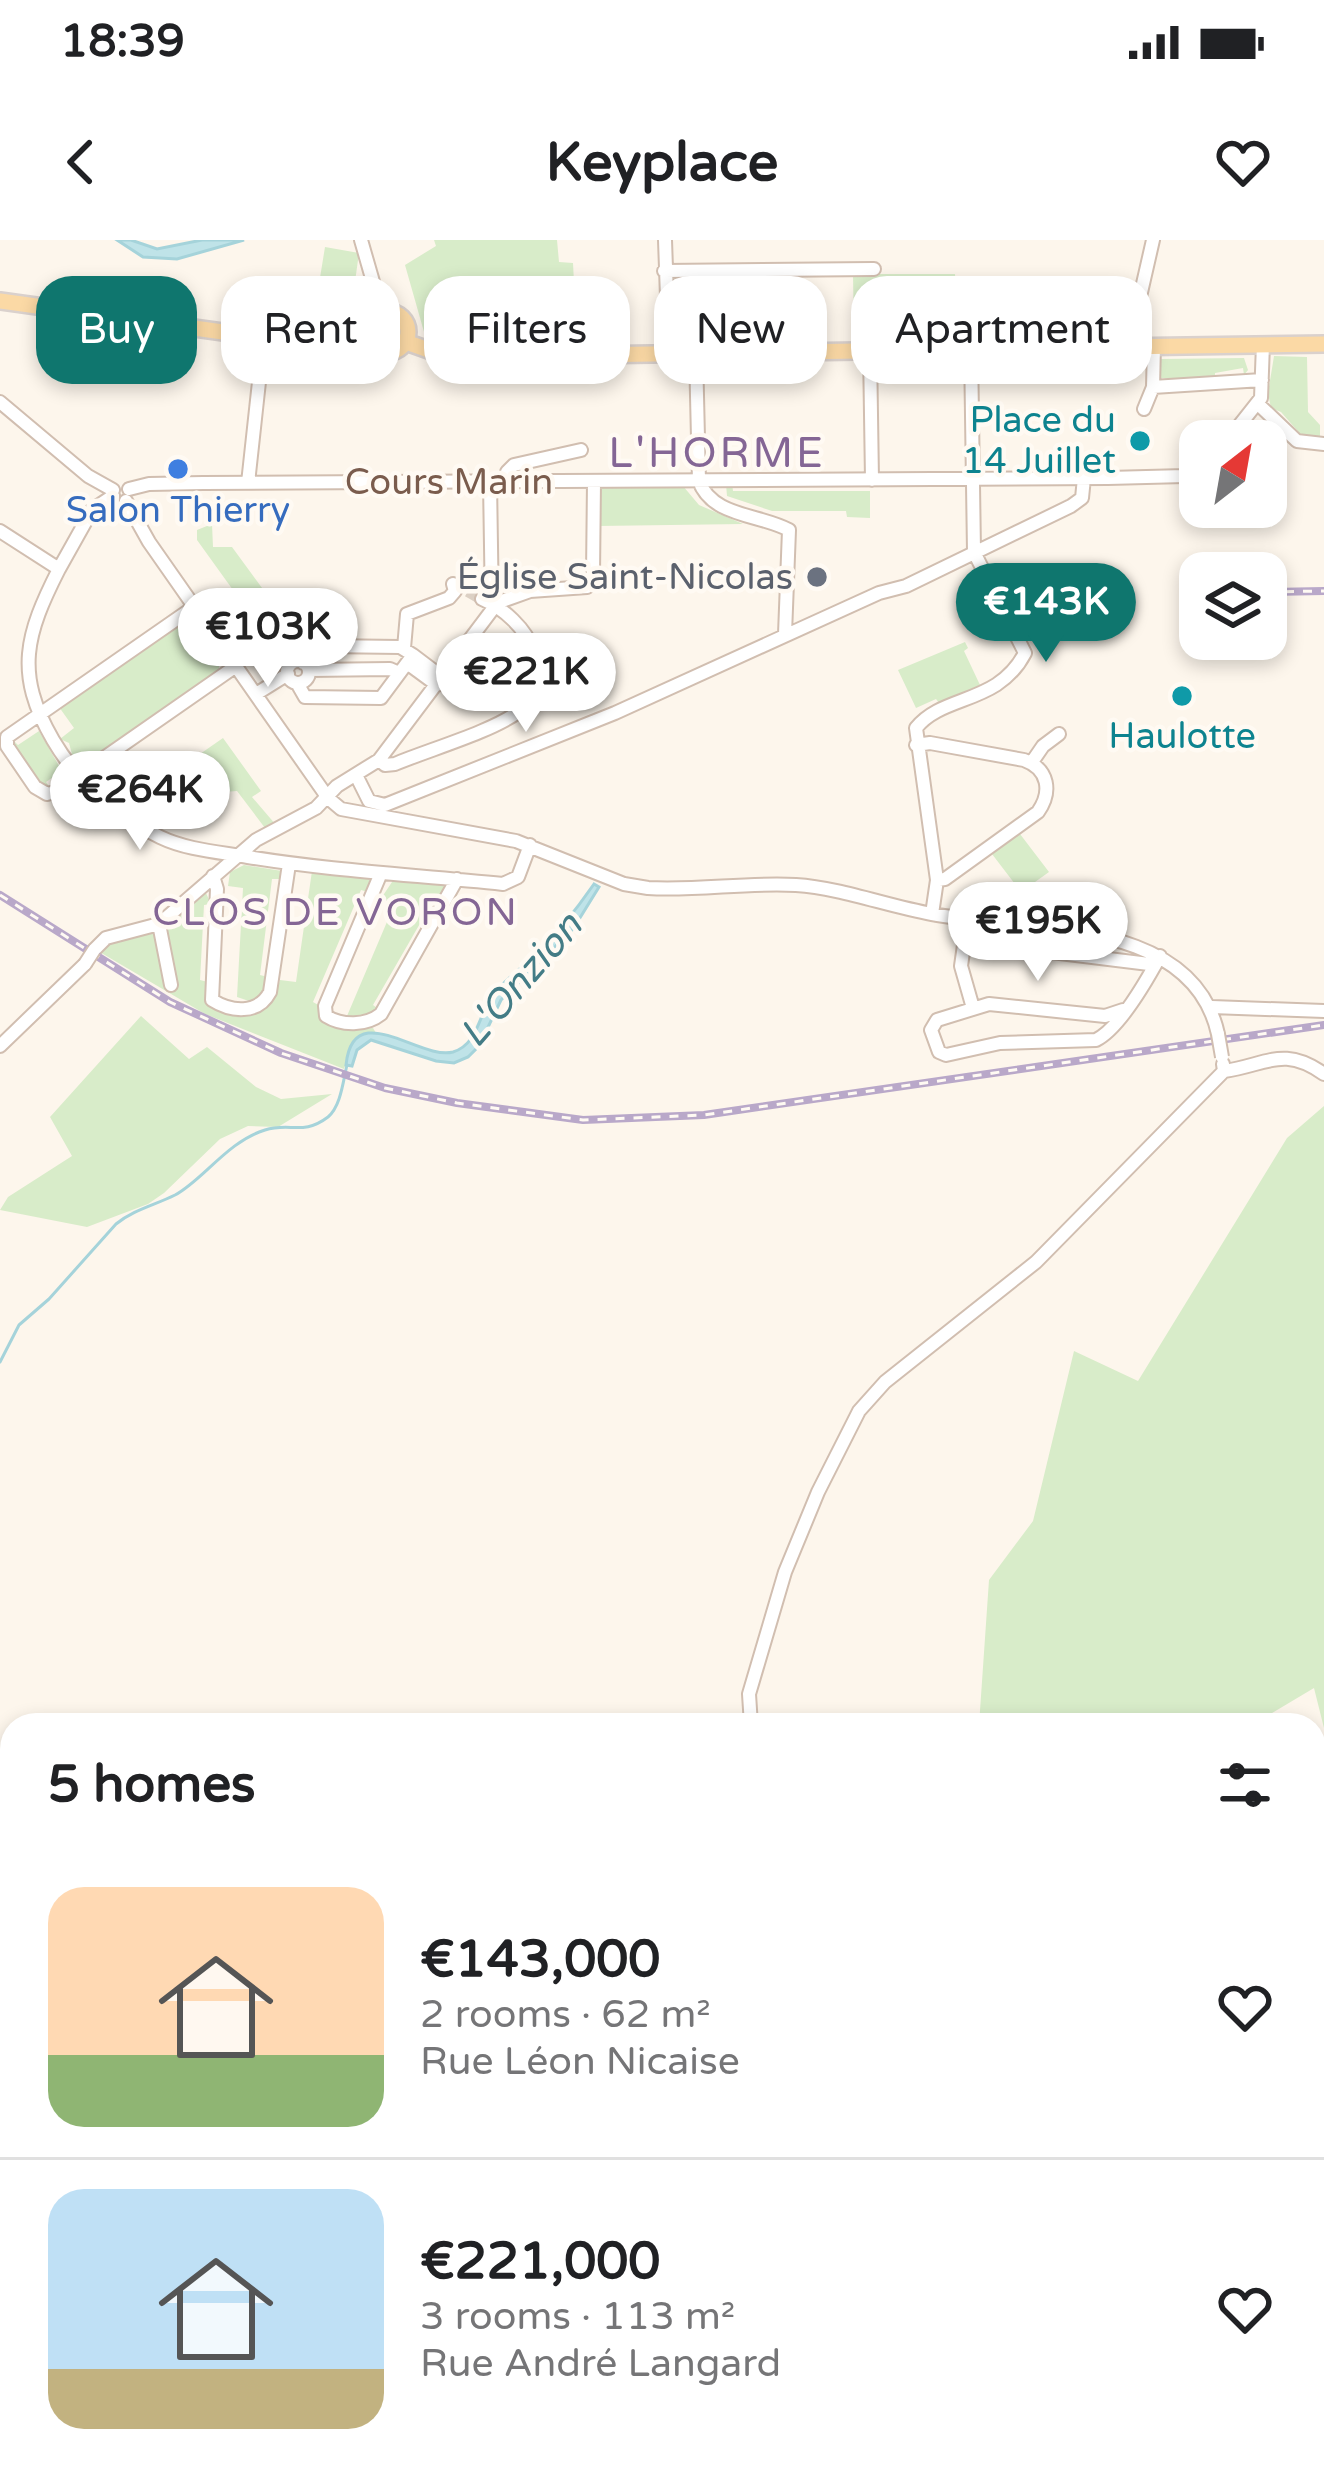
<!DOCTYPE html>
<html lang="en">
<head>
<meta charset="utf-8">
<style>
  body { margin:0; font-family:"Varela Round",sans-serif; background:#f6f6f6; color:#202124; height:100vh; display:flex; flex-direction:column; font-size:45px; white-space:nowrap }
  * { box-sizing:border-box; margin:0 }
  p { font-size:39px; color:#757577 }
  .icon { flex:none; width:66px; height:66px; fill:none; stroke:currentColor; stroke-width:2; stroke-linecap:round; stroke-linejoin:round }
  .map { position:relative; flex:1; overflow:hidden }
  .sheet { position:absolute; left:0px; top:1473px; width:1326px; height:768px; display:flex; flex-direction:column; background:#fff; border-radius:36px 36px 0 0; box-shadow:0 6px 18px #0003 }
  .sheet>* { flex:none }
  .hud { position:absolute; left:36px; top:36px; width:1254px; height:108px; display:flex; gap:24px }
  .needle { width:78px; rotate:31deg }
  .buttons { position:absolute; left:1179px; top:180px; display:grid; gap:24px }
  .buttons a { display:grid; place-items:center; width:108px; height:108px; border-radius:24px; background:#fff; box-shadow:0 6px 18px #0003; font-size:60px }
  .price { position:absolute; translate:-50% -102px; padding:0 27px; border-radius:42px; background:#fff; color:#222; font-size:39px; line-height:78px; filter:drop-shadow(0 3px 6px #0008) }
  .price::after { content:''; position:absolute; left:50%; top:72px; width:36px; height:27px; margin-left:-18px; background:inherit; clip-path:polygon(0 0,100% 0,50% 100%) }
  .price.selected { background:#0f766e; color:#fff }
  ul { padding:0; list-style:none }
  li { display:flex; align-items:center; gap:36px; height:300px; padding:0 48px }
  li+li { border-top:3px solid #e0e0e0 }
  li span { display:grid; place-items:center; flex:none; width:336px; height:240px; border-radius:36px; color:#555 }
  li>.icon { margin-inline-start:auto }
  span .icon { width:144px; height:144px; fill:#fffc; stroke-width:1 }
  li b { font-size:51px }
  h2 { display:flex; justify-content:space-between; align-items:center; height:144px; padding:0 48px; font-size:51px }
  .pill { padding:0 42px; border-radius:36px; background:#fff; box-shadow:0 6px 18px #0003; font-size:42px; line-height:108px }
  .pill.selected { background:#0f766e; color:#fff }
  .status { display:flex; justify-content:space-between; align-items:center; height:84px; padding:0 60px; background:#fff; direction:ltr }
  .status svg { height:33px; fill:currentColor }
  header { display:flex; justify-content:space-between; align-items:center; height:156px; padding:0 48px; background:#fff; font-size:54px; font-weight:700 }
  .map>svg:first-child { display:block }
</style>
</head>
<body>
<div class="status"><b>18:39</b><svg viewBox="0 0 49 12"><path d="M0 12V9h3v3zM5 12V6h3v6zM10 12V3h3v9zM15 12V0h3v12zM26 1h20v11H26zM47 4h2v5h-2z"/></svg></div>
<header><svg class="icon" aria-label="back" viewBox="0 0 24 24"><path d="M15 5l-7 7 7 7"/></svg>Keyplace<svg class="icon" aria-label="heart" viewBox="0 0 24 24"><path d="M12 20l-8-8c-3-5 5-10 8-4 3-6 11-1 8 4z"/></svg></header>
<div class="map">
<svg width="1324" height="2241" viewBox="0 0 1324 2241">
  <rect width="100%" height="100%" fill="#fdf6ec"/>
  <path fill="#d8ecc9" d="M434 0H557L559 22 573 23 577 102 443 103 426 99 405 25 436 6Z
    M325 7 359 13 353 56 318 50Z
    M853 34H955L958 97 854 98Z
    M1274 116 1307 117 1308 172 1320 185V198L1303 197 1281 172 1271 168 1268 153Z
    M1244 118 1248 130 1244 135 1243 128 1215 133V141L1160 138V119Z
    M732 243 733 251H870V278L847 277 846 271H772L727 256 726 244Z
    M683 246 699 265 743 284 598 286V248Z
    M212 284 213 307H232L284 378 264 393 197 300V290Z
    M182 381 192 382C193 400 202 416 219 422V431L90 523 73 518 69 503 60 499 74 488 59 467Z
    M965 402 968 408 964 411 980 445 939 463 936 459 916 468 898 430Z
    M39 491 62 531 46 542 51 549H43L10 502 12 499 18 505Z
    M223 498 261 551 252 557 276 585 265 588 237 551 196 554 167 537Z
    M1020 594 1049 632 1021 652 992 614Z
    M244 625 282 631 280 639H272L260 735 268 737 265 753 252 762 237 757 243 648 228 646 230 632Z
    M312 631 368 637 371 645 368 652 361 650 313 762 320 766C321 796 351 790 373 788L376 793C353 796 351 810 344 829L205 774 98 711 108 702 155 693 167 750H175L167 688 206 653 211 664 204 665 200 740 208 742 207 762C234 786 272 777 280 740L296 742Z
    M394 639 442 644 446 650 441 664 433 661 373 765 380 770 356 779 347 776 395 663 380 660Z
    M141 776 189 819 207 807 256 847 281 859 332 854 278 887 248 886 220 899 164 953 148 964 87 987 0 970 8 957 72 916 50 877Z
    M1324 866V1488L1314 1448 1252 1485H979L989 1340 1033 1281 1074 1111 1138 1141 1287 898Z
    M1324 1833V2241H1146L1134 2229H1314V1836Z"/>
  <path fill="#bfe3e8" stroke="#a5d3da" stroke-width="3" d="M117 0H131L157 9 202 0H244L177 19 143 17Z
    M594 644 599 647 573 689 501 760 479 806 468 817 454 823 436 821 371 800 357 810 352 826 346 825C353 756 420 821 453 812 476 805 478 780 489 761 500 743 520 730 535 715 558 693 576 670 594 644Z"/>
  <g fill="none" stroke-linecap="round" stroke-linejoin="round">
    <path stroke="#a5d3da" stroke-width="3" d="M0 1122 19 1085 49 1059 116 984C133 970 155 965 175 955 203 940 228 901 265 890 290 882 303 896 328 877 341 866 343 841 347 825"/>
    <path stroke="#dcd0c4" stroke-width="12" stroke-dasharray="12 6" stroke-linecap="butt" d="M468 351 482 359"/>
    <g stroke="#d1beb0" stroke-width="16">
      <path id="minor" d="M361 0 382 73
        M665 0 669 114
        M664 31 874 29
        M1129 105 1153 0
        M870 109 872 240
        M696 113 699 241
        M1153 147 1154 105
        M0 162 88 236 113 250
        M1258 164 1297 201 1324 204
        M1144 169 1153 147 1262 140
        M1227 201 1261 158 1263 104
        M699 241C712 277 760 274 789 290L785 394
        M505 242 507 232 514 225 581 210
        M248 243 264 96
        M129 249 149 244 203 243 1108 238 1185 236 1200 232
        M126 261 149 302 328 558 341 569 516 601 624 644 648 648C697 651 747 642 796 645 841 648 887 666 932 674 1025 692 1192 675 1218 794
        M0 291 59 329 92 270 113 256
        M59 329C26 394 14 433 53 500 77 541 116 576 160 597 187 610 219 612 248 617 333 631 418 635 503 644L518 637 530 605
        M494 364 530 351 587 347 593 334 594 242
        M194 367 7 497V506L35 547 47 554 55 552 236 426
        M404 408 407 374 449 358 455 351 453 344
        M413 415 442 437
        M287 432a11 11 0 1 1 22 0a11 11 0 1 1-22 0Z
        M303 423 324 406 400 407 413 415 407 423 437 445
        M309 430 390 429 399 433
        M297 443 305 457 381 458 407 423
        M256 454 288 434
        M916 505 930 503 1024 520C1049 529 1052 552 1038 572L945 639 937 640
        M379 520 385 525 395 524C428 510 491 492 518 472 536 460 540 431 534 412 526 388 503 368 482 359
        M1032 522 1043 506 1059 494
        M357 537 369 561 385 565 615 473 879 353 906 346 1071 266 1082 258 1084 238
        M381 633 325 766 326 776C342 786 366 786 381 774L457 639
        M213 636 217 649 212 760C231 772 258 775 270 752L289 624
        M932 674 937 640 916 488C943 454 998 465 1025 413L974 312 971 107
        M159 684 171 745
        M94 710 106 698 159 684 256 600 316 568 337 546 379 520 492 370 490 242
        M1212 767 1324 771
        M973 768 961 726 964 705 970 702 1149 724 1157 721
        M1123 770 1105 776 989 764 937 780 931 790 939 812 946 815 1000 803 1096 800C1120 788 1147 740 1160 716
        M0 806 85 724
        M1223 824 1224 831C1267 825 1283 805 1324 834
        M751 1485 749 1454 785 1332 818 1252 859 1171 885 1142 1036 1022 1224 831
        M1314 1760 1324 1759
        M764 2229 769 2241
        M462 2241 477 2229
        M1034 2241 1041 2229"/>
    </g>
    <g stroke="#dad1cd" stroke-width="20">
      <path id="major" d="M0 61 324 106H345L367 95
        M368 92a20 20 0 1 1 40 0a20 20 0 1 1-40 0Z
        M406 102 434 112 588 115 1324 104"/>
    </g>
    <use href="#minor" stroke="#fff" stroke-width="12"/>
    <use href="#major" stroke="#fbd9a5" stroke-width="15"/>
    <g stroke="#b9a8c9" stroke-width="8">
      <path id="rail" d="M1267 352 1324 351
        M0 655 170 762 281 813 385 848 457 863 583 880 704 875 1324 785"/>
    </g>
    <use href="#rail" stroke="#fffaf3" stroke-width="3" stroke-dasharray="9" stroke-linecap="butt"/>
    <g stroke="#d1beb0" stroke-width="16" stroke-linecap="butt">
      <path id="minor-bridge" d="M85 724 94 710
        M1218 794 1222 817"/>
    </g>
    <use href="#minor-bridge" stroke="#fff" stroke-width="12"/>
  </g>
  <g fill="#0f9aa8" stroke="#fffaf3" stroke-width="4.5">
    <circle cx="1140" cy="201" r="12"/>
    <circle cx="1182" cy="456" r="12"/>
  </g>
  <circle fill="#3f7fe0" stroke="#fffaf3" stroke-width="4.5" cx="178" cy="229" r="12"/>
  <circle fill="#6b7280" stroke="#fffaf3" stroke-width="4.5" cx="817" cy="337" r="12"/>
  <g text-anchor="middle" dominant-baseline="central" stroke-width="9" stroke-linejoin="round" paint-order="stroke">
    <g font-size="36" fill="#0d838f" stroke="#fffaf3" text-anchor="end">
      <text x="1116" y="180">Place du<tspan x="1116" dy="41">14 Juillet</tspan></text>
      <text x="1182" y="496" text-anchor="middle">Haulotte</text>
    </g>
    <g font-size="36" fill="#7a5c4d" stroke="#fffaf3">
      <text x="449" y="242">Cours Marin</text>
    </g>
    <g font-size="36" fill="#366cbe" stroke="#fffaf3">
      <text x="178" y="270">Salon Thierry</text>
    </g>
    <g font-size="36" fill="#5b616d" stroke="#fffaf3" text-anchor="end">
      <text x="793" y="337">Église Saint-Nicolas</text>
    </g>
    <g font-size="39" letter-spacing="3" fill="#846695" stroke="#fffaf3">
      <text x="336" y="672">CLOS DE VORON</text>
    </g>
    <g font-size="39" font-style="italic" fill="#437c86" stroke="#fffaf3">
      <text transform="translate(521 740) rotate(-49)">L'Onzion</text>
    </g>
    <g font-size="42" letter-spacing="3" fill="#846695" stroke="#fffaf3">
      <text x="717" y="213">L'HORME</text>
    </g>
  </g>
</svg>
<div class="buttons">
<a><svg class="needle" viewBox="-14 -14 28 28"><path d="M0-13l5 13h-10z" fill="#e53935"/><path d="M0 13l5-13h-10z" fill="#757577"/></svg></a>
<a><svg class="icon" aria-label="layers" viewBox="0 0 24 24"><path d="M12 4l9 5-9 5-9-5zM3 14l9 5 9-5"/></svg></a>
</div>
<b class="price selected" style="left:1046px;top:425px">€143K</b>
<b class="price" style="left:268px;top:450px">€103K</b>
<b class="price" style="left:526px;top:495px">€221K</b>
<b class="price" style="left:140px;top:613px">€264K</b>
<b class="price" style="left:1038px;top:744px">€195K</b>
<div class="hud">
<a class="pill selected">Buy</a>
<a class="pill">Rent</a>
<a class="pill">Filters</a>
<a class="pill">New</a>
<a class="pill">Apartment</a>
</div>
<section class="sheet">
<h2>5 homes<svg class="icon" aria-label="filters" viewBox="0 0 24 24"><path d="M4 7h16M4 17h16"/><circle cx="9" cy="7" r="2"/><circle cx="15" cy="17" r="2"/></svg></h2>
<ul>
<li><span style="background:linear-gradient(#ffd9b3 70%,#8fb573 0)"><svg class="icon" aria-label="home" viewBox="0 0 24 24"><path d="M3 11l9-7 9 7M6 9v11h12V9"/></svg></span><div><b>€143,000</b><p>2 rooms · 62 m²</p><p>Rue Léon Nicaise</p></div><svg class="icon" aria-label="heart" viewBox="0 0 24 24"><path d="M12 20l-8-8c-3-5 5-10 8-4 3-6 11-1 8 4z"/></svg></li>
<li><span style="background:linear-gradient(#bfe0f5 75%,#c2b280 0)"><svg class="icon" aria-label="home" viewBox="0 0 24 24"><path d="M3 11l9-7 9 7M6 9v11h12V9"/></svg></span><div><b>€221,000</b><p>3 rooms · 113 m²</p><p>Rue André Langard</p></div><svg class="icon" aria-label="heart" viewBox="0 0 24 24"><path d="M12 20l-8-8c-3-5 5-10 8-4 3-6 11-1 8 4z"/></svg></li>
</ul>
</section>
</div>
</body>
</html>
